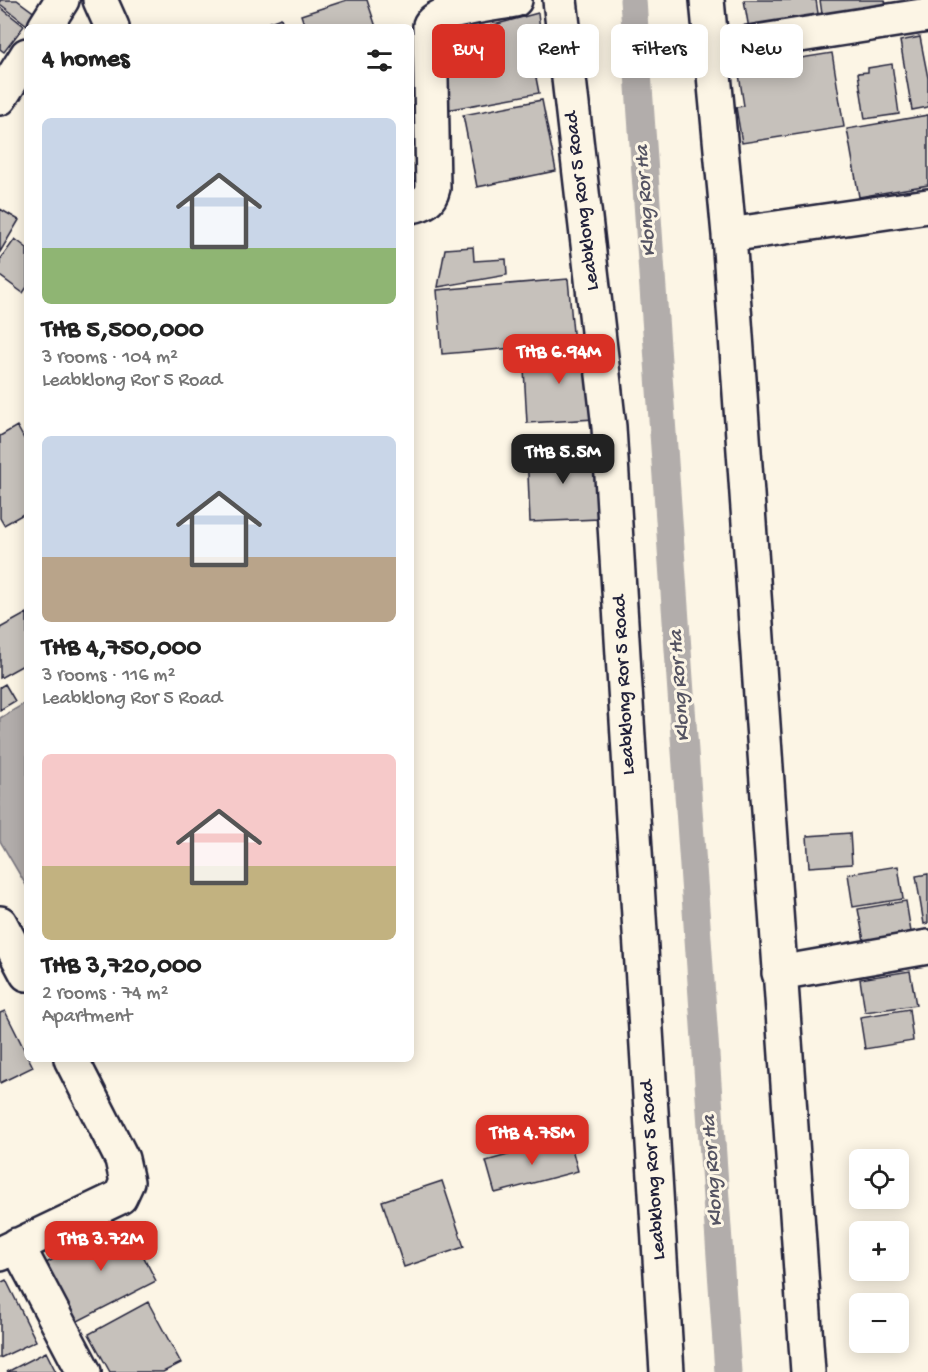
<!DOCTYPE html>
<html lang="en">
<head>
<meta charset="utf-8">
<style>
  body { margin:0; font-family:"Gochi Hand",sans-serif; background:#f2f2f2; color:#222; height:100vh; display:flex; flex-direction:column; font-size:22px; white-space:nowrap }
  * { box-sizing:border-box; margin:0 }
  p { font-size:20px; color:#767676 }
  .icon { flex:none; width:33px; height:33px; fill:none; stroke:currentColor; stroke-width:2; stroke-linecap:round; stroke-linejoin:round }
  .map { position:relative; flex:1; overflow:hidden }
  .details { position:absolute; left:24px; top:24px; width:390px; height:1038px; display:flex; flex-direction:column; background:#fff; border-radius:9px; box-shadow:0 3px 15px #0003 }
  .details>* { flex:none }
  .banner { position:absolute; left:432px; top:24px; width:405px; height:54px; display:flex; gap:12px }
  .fabs { position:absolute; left:849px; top:1149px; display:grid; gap:12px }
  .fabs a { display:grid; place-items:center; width:60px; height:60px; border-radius:9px; background:#fff; box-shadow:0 3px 15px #0003; font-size:30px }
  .price { position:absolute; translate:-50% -51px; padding:0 14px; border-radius:12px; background:#d93025; color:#fff; font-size:20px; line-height:39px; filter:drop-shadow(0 2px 3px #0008) }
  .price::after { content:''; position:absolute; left:50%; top:36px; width:18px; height:14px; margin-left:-9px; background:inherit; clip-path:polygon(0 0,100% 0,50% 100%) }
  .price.on { background:#222; color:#fff }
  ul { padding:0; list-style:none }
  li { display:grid; align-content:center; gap:12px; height:318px; padding:0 18px }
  li span { display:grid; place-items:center; height:186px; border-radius:9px; color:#555 }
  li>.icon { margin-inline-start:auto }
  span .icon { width:108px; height:108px; fill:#fffc; stroke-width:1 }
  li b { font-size:26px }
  h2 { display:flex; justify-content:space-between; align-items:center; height:72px; padding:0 18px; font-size:26px }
  .chip { padding:0 21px; border-radius:9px; background:#fff; box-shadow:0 3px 15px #0003; font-size:21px; line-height:54px }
  .chip.on { background:#d93025; color:#fff }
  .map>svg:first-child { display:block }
</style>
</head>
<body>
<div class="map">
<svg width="928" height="1372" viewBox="0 0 928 1372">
  <rect width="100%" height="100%" fill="#fcf5e5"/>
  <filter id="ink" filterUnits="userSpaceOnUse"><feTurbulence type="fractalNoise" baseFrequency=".0167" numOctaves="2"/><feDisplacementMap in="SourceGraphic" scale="12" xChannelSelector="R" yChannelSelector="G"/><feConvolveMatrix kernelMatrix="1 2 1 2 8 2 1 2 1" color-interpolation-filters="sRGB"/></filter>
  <g filter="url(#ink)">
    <path fill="#b2adab" stroke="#78757e" stroke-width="1.5" d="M27 702V887L0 841V718Z"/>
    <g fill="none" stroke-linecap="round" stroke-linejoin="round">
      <path stroke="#b2adab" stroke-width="27" d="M633 0 728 1372"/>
    </g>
    <path fill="#c6c1bb" stroke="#22223b" stroke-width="1.5" d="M0 0H17L36 14 27 25 0 4Z
      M347 0H367L376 27H305L301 15Z
      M744 0H816L819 20 750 35Z
      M820 0H885L887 10 823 21Z
      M0 7 24 26 4 52 0 49Z
      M538 13 542 45 530 47 539 93 446 110V48L452 38 460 34Z
      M281 18 284 27H256Z
      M920 37 928 78V107L912 110 900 41Z
      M832 53 844 127 742 143 736 107 744 106 738 68Z
      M892 64 899 114 865 119 858 73 868 72V68Z
      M542 100 556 171 477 187 463 115Z
      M928 115V185L859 197 847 129Z
      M0 209 19 220 0 252Z
      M15 239 27 248V287L23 293 0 276V260Z
      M473 247 474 261 506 259 507 275 438 287 445 249Z
      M568 279 574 343 442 354 437 290Z
      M590 347 595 419 527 423 523 351Z
      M17 426 27 444V512L4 525 0 518V436Z
      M596 448 599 519 530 522 527 451Z
      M27 613V663L0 678V628Z
      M5 684 15 701 0 710V687Z
      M850 833 852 864 809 867 807 836Z
      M898 866 903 899 853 907 848 874Z
      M928 874V923L924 924 916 876Z
      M906 901 911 932 864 941 858 909Z
      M910 971 916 1005 865 1012 860 979Z
      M909 1009 913 1041 865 1049 860 1017Z
      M5 1011 33 1067 0 1083V1013Z
      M569 1138 578 1171 495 1193 486 1161Z
      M442 1181 464 1247 404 1267 382 1201Z
      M126 1222 156 1281 76 1322 46 1263Z
      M6 1280 36 1341 0 1358V1283Z
      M148 1302 181 1363 163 1372H110L89 1334Z
      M46 1352 56 1372H7Z"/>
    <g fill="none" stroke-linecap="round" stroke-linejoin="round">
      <g stroke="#22223b" stroke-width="38">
        <path id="minor" d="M100 0 112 27
          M560 0 609 427 667 1372
          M707 0 729 235 808 1372
          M45 27 62 0
          M711 49 928 15
          M0 98 27 55
          M411 206C423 204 430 201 433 188L430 25C439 9 497 4 515 0
          M729 235 928 206
          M0 923 27 974
          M779 973 928 947
          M17 1245 84 1372
          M0 1254 120 1197 127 1182 122 1159 71 1059"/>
      </g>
      <use href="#minor" stroke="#fcf5e5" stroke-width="33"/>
    </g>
  </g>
  <g text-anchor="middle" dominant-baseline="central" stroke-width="6" stroke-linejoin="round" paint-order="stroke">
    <g font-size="20" fill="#22223b" stroke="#fcf5e5">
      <text transform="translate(583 201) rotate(-97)">Leabklong Ror 5 Road</text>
      <text transform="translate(625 685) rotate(-93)">Leabklong Ror 5 Road</text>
      <text transform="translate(654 1170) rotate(-94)">Leabklong Ror 5 Road</text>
    </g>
    <g font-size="21" font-style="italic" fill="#545362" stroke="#fcf5e5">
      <text transform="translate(647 201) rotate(-94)">Klong Ror Ha</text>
      <text transform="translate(681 686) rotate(-94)">Klong Ror Ha</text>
      <text transform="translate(714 1171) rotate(-94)">Klong Ror Ha</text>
    </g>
  </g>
</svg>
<div class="fabs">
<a><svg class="icon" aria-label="locate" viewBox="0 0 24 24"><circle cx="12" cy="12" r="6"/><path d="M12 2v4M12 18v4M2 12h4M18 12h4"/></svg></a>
<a>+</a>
<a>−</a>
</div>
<b class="price" style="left:559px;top:385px">THB 6.94M</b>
<b class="price on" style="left:563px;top:485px">THB 5.5M</b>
<b class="price" style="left:532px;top:1166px">THB 4.75M</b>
<b class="price" style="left:101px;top:1272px">THB 3.72M</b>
<div class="banner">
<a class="chip on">Buy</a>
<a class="chip">Rent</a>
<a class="chip">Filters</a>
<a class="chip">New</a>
</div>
<section class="details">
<h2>4 homes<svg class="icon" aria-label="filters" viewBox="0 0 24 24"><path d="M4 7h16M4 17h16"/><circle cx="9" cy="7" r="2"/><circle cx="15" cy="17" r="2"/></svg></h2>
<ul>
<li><span style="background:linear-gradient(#c9d6e8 70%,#8fb573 0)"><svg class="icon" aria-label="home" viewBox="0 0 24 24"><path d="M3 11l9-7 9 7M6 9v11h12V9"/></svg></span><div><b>THB 5,500,000</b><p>3 rooms · 104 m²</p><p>Leabklong Ror 5 Road</p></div></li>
<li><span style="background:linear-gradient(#c9d6e8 65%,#b9a48a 0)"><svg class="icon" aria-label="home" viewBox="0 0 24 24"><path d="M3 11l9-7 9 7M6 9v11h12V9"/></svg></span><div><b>THB 4,750,000</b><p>3 rooms · 116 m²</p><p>Leabklong Ror 5 Road</p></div></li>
<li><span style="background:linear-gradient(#f6c9c9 60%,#c2b280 0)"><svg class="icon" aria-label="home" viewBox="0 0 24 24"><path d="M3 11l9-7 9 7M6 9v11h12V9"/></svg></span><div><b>THB 3,720,000</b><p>2 rooms · 74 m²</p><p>Apartment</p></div></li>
</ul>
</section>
</div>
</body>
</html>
